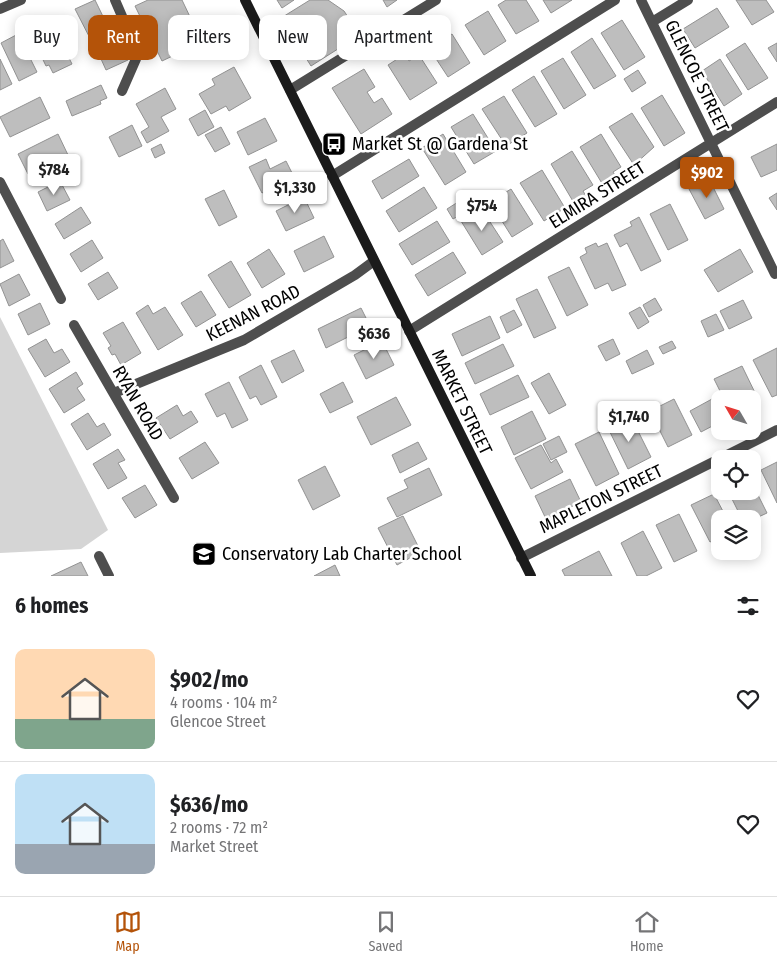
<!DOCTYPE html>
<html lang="en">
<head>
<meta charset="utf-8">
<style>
  body { margin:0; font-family:"Fira Sans Condensed",sans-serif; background:#f6f6f6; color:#202124; height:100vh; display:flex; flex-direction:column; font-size:19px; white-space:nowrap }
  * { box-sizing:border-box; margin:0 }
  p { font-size:16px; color:#757577 }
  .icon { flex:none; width:28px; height:28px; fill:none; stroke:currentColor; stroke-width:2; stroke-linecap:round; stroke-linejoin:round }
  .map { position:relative; height:576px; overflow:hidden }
  .details { display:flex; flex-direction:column; background:#fff; flex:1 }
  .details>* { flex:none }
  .guide { position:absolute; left:15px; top:15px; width:500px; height:45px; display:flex; gap:10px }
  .needle { width:32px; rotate:309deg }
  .tools { position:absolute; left:711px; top:390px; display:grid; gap:10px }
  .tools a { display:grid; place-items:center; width:50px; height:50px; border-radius:10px; background:#fff; box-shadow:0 2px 12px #0003; font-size:25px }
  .price { position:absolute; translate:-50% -42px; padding:0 11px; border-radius:5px; background:#fff; color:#222; font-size:16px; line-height:32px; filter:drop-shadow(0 1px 2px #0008) }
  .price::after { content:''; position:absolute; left:50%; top:30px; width:15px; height:11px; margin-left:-8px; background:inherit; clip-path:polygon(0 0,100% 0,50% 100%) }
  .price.active { background:#b45309; color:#fff }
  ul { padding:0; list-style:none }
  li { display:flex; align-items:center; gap:15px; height:125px; padding:0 15px }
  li+li { border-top:1px solid #e0e0e0 }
  li span { display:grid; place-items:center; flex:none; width:140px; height:100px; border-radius:10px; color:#555 }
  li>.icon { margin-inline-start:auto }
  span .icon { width:60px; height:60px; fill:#fffc; stroke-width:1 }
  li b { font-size:21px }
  h2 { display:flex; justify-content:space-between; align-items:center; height:60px; padding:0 15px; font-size:21px }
  .tag { padding:0 18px; border-radius:10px; background:#fff; box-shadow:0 2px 12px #0003; font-size:18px; line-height:45px }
  .tag.active { background:#b45309; color:#fff }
  .menu { display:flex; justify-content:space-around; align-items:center; height:70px; border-top:1px solid #e0e0e0; background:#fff; font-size:14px; color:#757577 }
  .menu a { display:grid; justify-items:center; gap:2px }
  .menu .active { color:#b45309 }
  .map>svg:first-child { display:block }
</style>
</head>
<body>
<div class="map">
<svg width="777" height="576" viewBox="0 0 777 576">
  <rect width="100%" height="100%" fill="#fff"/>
  <path fill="#d5d5d5" d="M0 317 108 530 81 549 0 553Z"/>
  <path fill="#bebebe" stroke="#929292" d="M95 0 113 37 94 46 75 9Z
    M148 0H182L202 42 162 61 135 6Z
    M277 0H294L282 8Z
    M310 0H328L344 11 360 35 311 66 281 18Z
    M383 0H397L387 7Z
    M506 0H526L539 21 516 34 498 5Z
    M543 0H572L551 13Z
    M736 0H766L774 12 752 25Z
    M717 8 729 27 695 48 683 29Z
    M488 11 506 41 484 55 465 25Z
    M622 20 645 57 624 70 601 33Z
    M55 30 72 64 53 73 49 65 46 66 34 41Z
    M18 34 37 72 19 81 1 43Z
    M452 34 470 63 448 77 429 48Z
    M592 38 616 76 594 89 571 52Z
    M118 40 128 60 106 70 97 50Z
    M745 43 768 78 748 90 726 55Z
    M777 43V62L768 48Z
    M405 54 409 61 419 55 437 83 410 100 388 65Z
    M563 58 586 95 564 109 541 71Z
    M0 59 12 84 0 90Z
    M720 59 742 94 724 106 702 71Z
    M234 67 251 98 229 111 226 106 211 114 199 94 215 85 212 79Z
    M364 69 375 87 367 92 374 103 382 98 392 114 361 134 332 88Z
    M638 70 646 83 632 92 624 79Z
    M534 76 557 114 535 127 512 90Z
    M101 85 107 98 100 101 101 104 72 116 66 101Z
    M165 88 176 109 161 117 169 131 147 143 141 132 149 127 136 104Z
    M662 95 685 133 664 146 641 108Z
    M504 96 527 133 506 146 482 109Z
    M40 97 50 118 10 137 0 117Z
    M205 110 214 127 198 136 189 119Z
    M632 113 654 147 634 165 609 127Z
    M473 114 496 151 474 164 451 127Z
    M265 118 277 141 248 155 237 132Z
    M132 125 142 146 119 157 109 137Z
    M221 127 230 144 215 152 205 135Z
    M58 134 68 155 28 174 18 154Z
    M443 134 466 172 445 185 422 148Z
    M601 134 621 167 613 172 616 177 603 185 580 147Z
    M161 144 165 153 155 158 151 149Z
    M777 144V170L761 177 751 157Z
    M572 151 593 185 583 191 586 196 574 203 551 164Z
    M266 159 270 169 286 161 294 177 262 193 249 167Z
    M409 159 419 176 382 199 372 181Z
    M542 170 565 208 544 221 520 183Z
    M709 179 724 209 705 219 689 189Z
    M60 181 70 200 47 211 38 192Z
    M424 187 437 208 399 232 386 211Z
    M511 189 533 224 512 237 490 202Z
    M224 190 237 217 219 226 205 199Z
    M777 193V210L769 198Z
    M304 197 314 218 286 231 276 211Z
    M458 202 465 212 453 219 447 209Z
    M670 204 688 240 668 250 650 214Z
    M81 207 91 223 64 239 55 224Z
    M481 208 503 242 482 255 461 221Z
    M639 217 661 261 641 271 627 243 620 247 614 235 632 226 630 222Z
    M437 221 450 242 412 265 399 244Z
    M324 236 334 257 304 272 294 251Z
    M3 239 14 261 0 268V241Z
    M92 240 103 258 81 272 70 254Z
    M596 243 598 247 607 243 626 285 612 291 608 283 595 289 580 257 587 253 585 248Z
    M269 249 285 274 262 288 247 263Z
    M740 249 753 272 718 292 704 270Z
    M453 252 466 273 428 296 415 275Z
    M231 261 251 295 229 308 208 275Z
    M569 267 588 305 567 316 548 277Z
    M108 272 118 288 98 300 88 284Z
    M19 274 30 295 9 306 0 284Z
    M537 289 556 328 534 338 516 299Z
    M201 291 216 315 196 327 181 303Z
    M655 298 662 310 649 317 643 305Z
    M743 300 752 318 729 329 720 311Z
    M40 303 50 324 28 335 18 314Z
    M148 305 153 314 165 307 183 335 158 350 136 313Z
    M640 307 649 322 638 329 629 313Z
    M361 308 370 326 326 348 318 329Z
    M514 310 522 325 507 333 500 317Z
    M716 314 724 330 708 337 701 321Z
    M490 316 500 338 462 356 452 334Z
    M123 322 141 353 121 365 115 354 112 355 108 348 111 346 103 333Z
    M46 339 54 353 62 349 70 362 45 377 28 349Z
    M613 339 620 354 606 361 598 346Z
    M382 341 394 365 366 379 354 355Z
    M672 341 676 348 663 354 659 347Z
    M503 344 514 366 475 384 465 363Z
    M777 348V395L772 397 753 360Z
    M294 350 304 371 282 383 271 361Z
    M647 350 654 364 632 374 626 361Z
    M261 365 277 397 261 405 256 396 250 399 239 377Z
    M742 366 760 403 752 406V399H724L714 379Z
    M76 372 83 384 77 388 85 400 64 413 49 389Z
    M549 373 566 405 549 414 531 383Z
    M518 375 529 397 490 415 480 394Z
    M229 382 248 420 232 428 225 413 217 417 205 394Z
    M343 382 353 402 330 413 320 394Z
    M396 397 411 425 371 445 357 417Z
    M674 399 692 435 668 447 650 411Z
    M712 399 720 415V422L701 432 690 411Z
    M177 405 183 416 191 411 198 422 170 439 156 418Z
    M532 411 546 439 514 455 501 427Z
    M88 413 97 427 104 423 111 435 87 450 71 424Z
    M631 417 651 457 628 469 608 428Z
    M599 432 619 474 596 486 575 444Z
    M559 436 567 452 551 460 543 444Z
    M205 442 219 463 192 479 179 458Z
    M418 442 427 459 400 473 392 455Z
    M541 445 551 463 556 459 563 472 531 489 515 458Z
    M118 449 125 460 118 463 127 478 108 489 93 464Z
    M777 462V503L761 470Z
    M325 466 340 496 313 510 298 480Z
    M429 468 442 495 397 517 387 498 408 488 404 480Z
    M570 479 581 502 546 519 535 496Z
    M752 483 767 513 752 520 742 519 728 491H752Z
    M145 485 157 505 135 518 122 498Z
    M714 494 727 519H720V537L710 542 691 505Z
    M679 514 697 551 674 562 656 525Z
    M403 516 421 552 397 565 378 528Z
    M643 531 662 568 646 576H637L621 543Z
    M599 551 612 576H565L562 570Z
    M81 562 88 576H51Z
    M335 565 340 576H314Z"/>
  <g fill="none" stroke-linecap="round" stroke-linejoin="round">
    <path stroke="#4e4e4e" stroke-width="10" d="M115 0 137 51 136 59 122 91
      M641 0 775 274
      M652 22 688 0
      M290 90 436 0
      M332 176 615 0
      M0 182 61 299
      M74 325 174 498
      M409 331 777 102
      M114 393 244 340 355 275 374 261
      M99 556 109 576
      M521 558 777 430"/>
    <path stroke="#4e4e4e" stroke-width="10" d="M0 9 21 0"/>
    <path stroke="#1b1b1b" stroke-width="10" d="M245 0 531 576"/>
  </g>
  <defs>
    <g id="bus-square" transform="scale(1.25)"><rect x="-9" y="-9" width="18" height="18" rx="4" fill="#000" stroke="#fff"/><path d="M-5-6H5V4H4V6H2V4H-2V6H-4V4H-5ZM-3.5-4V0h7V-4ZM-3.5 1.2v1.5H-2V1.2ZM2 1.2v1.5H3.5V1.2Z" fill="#fff"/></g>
    <g id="school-square" transform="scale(1.25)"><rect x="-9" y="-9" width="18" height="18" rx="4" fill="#000" stroke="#fff"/><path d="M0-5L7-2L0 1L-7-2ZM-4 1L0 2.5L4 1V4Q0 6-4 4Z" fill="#fff"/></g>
  </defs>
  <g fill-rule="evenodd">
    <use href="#bus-square" x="334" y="144"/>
    <use href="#school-square" x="204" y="554"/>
  </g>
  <g text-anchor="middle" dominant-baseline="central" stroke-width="5" stroke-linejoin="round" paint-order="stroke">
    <g font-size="18" fill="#000" stroke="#fff">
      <text transform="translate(697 76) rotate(64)">GLENCOE STREET</text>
      <text transform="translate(597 195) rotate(-32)">ELMIRA STREET</text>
      <text transform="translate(253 313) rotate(-27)">KEENAN ROAD</text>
      <text transform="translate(462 402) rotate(64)">MARKET STREET</text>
      <text transform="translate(138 403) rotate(60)">RYAN ROAD</text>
      <text transform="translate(601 499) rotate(-26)">MAPLETON STREET</text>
    </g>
    <g font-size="18" fill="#000" stroke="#fff" text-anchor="start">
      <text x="352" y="144">Market St @ Gardena St</text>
      <text x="222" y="554">Conservatory Lab Charter School</text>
    </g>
  </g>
</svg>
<div class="tools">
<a><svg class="needle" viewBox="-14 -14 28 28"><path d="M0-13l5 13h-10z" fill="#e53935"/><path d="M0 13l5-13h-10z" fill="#757577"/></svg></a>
<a><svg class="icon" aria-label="locate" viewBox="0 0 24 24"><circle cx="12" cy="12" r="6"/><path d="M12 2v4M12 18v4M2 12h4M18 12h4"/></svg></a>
<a><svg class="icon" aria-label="layers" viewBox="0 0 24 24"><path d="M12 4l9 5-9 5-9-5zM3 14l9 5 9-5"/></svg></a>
</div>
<b class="price" style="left:54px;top:196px">$784</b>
<b class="price active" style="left:707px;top:199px">$902</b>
<b class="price" style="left:295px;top:214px">$1,330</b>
<b class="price" style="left:482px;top:232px">$754</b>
<b class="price" style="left:374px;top:360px">$636</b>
<b class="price" style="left:629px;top:443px">$1,740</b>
<div class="guide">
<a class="tag">Buy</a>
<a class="tag active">Rent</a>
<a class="tag">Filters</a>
<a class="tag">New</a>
<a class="tag">Apartment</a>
</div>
</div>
<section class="details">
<h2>6 homes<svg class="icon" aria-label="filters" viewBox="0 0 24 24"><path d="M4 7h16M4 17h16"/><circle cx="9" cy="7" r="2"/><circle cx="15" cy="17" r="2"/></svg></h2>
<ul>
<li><span style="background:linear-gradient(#ffd9b3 70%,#7fa58c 0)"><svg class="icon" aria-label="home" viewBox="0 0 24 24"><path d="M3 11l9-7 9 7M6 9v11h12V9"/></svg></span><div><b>$902/mo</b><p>4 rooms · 104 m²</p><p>Glencoe Street</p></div><svg class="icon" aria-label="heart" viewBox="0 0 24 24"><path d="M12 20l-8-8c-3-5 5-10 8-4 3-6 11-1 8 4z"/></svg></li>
<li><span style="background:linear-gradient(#bfe0f5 70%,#9aa5b1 0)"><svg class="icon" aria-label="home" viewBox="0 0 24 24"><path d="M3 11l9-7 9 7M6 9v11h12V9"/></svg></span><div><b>$636/mo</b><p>2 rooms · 72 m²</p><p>Market Street</p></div><svg class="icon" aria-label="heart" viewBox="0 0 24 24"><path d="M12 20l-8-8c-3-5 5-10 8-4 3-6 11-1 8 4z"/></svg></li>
</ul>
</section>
<nav class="menu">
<a class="active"><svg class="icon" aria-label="map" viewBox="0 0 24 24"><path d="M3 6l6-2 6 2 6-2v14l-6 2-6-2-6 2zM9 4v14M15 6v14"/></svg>Map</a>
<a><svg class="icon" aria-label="saved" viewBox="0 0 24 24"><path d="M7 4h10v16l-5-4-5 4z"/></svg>Saved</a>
<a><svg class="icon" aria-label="home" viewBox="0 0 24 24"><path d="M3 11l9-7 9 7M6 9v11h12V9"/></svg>Home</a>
</nav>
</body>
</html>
